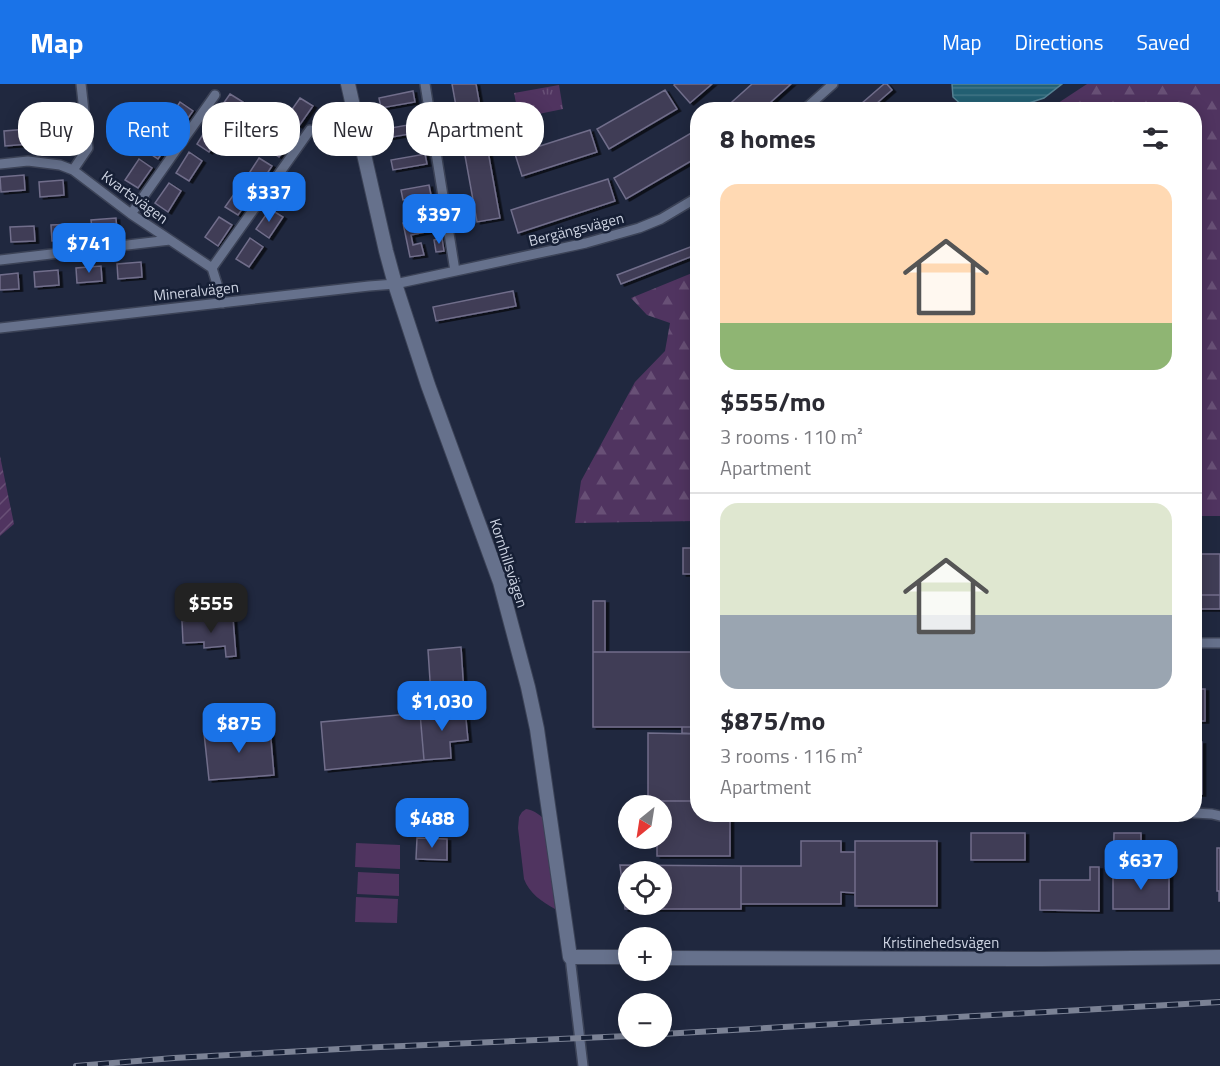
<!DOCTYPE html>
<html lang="en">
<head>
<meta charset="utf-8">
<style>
  body { margin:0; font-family:"Titillium Web",sans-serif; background:#f7f7f7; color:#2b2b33; height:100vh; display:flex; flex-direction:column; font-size:22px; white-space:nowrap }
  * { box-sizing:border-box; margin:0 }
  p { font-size:20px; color:#7c7c81 }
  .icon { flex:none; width:33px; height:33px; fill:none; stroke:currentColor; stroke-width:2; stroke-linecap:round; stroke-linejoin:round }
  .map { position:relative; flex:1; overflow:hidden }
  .sheet { position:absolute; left:690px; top:18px; width:512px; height:720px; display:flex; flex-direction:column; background:#fff; border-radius:24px; box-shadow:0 3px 15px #0003 }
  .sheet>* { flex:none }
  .top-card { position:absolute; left:18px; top:18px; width:570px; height:54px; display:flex; gap:12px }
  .needle { width:39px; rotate:210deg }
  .fabs { position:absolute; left:618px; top:711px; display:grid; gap:12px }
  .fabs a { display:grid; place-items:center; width:54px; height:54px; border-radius:50%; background:#fff; box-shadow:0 3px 15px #0003; font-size:30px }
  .price { position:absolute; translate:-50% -51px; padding:0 14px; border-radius:12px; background:#1a73e8; color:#fff; font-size:20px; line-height:39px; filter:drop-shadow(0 2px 3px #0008) }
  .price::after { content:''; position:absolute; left:50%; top:36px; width:18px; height:14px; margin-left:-9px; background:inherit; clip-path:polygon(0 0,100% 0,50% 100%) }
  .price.active { background:#222; color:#fff }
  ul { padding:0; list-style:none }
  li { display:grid; align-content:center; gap:12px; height:318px; padding:0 30px }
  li+li { border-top:2px solid #e1e1e2 }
  li span { display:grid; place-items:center; height:186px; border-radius:18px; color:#555 }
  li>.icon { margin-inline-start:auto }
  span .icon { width:108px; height:108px; fill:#fffc; stroke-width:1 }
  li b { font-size:26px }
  h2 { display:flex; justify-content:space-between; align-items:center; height:72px; padding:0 30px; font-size:26px }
  .chip { padding:0 21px; border-radius:24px; background:#fff; box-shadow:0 3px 15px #0003; font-size:21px; line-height:54px }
  .chip.active { background:#1a73e8; color:#fff }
  header { display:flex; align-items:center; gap:36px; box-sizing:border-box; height:84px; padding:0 30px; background:#1a73e8; color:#fff }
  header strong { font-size:28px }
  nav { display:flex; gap:33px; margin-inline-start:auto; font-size:21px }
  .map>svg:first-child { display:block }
</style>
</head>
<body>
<header>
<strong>Map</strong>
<nav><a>Map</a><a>Directions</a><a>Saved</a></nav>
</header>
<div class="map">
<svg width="1220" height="982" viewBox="0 0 1220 982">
  <defs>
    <pattern id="forest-firs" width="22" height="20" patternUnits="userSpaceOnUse" patternTransform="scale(1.5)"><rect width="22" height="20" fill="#503460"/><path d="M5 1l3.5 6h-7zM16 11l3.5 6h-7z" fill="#685076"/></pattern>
    <pattern id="park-tufts" width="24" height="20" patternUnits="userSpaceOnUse" patternTransform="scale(1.5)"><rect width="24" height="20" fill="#503460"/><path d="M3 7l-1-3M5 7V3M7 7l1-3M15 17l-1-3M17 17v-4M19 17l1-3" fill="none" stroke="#685076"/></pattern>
    <pattern id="garden-furrows" width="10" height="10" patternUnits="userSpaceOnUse" patternTransform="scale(1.5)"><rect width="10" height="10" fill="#503460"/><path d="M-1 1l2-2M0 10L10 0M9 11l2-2" fill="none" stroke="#685076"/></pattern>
    <pattern id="water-rules" width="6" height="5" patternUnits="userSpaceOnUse" patternTransform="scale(1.5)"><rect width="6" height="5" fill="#236073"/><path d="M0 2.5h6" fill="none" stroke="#427687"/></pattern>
    <filter id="shadow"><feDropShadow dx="3.5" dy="2" stdDeviation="0" flood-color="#0009"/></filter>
  </defs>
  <rect width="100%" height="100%" fill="#20283f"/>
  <path fill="#503460" d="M526 725C533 726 539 730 544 735L555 823V825C542 818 529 809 524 795L518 744 519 733 522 728Z
    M356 759 400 761V785L355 783Z
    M358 788 399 790V812L357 810Z
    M356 813 398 815 397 839 355 838Z"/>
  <path fill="url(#forest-firs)" d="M1087 0H1220V432H1194V26L1049 25Z
    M697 187V437L575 439 581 397 635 298 665 267 670 239 647 231 631 214Z"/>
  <path fill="url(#park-tufts)" d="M559 1 563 25 519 34 514 9Z"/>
  <path fill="url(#garden-furrows)" d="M0 372 14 440 0 452Z"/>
  <path fill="url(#water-rules)" stroke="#568294" stroke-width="1.5" d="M952 0H1062L1044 14 1011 25H966L953 13Z"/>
  <path fill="#403d57" stroke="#716e8b" stroke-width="1.5" fill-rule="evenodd" filter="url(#shadow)" d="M452 0H476L500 134 477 138Z
    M675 0H712L690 19 674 1Z
    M752 0H791L762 26H723Z
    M884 0H887L892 6 869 26H854Z
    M665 6 677 25 609 65 597 45Z
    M413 7 415 18 381 24 379 14Z
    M230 10 243 18 229 39 216 30Z
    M300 14 313 22 299 42 286 34Z
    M180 18 193 27 179 47 166 39Z
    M210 39 223 48 209 68 197 60Z
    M419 39 421 48 387 54 385 45Z
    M70 40 71 55 46 57 45 42Z
    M280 44 293 53 279 73 267 65Z
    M28 45 29 60 5 62 4 47Z
    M698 45V73L626 115 614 94Z
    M159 46 172 55 158 75 146 67Z
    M590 46 597 68 522 92 515 70Z
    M189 68 202 77 189 97 176 89Z
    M425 70 427 80 393 86 391 76Z
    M259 74 272 82 259 102 246 94Z
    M139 75 152 84 138 104 125 96Z
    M24 91 25 106 1 108 0 93Z
    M608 95 615 117 518 149 511 126Z
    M63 96 64 111 40 113 39 98Z
    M169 99 181 107 168 128 155 119Z
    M429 101 431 111 403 116 401 106Z
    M239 103 252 111 238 131 225 123Z
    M270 125 283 133 269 154 256 145Z
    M438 132 440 145 411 151 413 161 421 159 424 171 410 173 403 139Z
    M219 133 232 141 218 162 205 153Z
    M116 134 117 149 93 151 91 136Z
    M76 140 77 155 52 157 51 141Z
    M34 142 35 157 11 158 10 143Z
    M250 154 263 163 249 183 236 175Z
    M442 154 444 167 436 168 434 156Z
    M698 160V170L621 200 617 191Z
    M141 178 142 193 118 195 117 180Z
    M101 182 102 197 77 199 76 184Z
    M58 186 59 201 35 203 34 188Z
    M18 189 19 205 0 206V191Z
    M513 207 516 222 436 237 433 223Z
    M683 464H698V490H683Z
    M1194 470H1220V511H1194Z
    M1194 511H1220V525H1194Z
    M593 517H605V568H593Z
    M233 534 236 572 226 573 225 562 204 564V558L183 559 182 537Z
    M461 563 465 625 432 627 428 566Z
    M593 568H698V643H593Z
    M1194 605H1205V637H1194Z
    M465 625 468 656 450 658 451 674 424 676 420 629Z
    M420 629 424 676 325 686 321 638Z
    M682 643H698V650L682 649Z
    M270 644 274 691 209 696 204 649Z
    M648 649 698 650V717H648Z
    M1194 658H1202V710H1194Z
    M657 717H698V730H730V772H657V754H662V722H657Z
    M971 749H1025V776H971Z
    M1114 749H1141V770H1144V780H1141V789H1113Z
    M417 754 447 755V776L416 775Z
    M801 757H841V768H855V809L841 808V820H741V782H801Z
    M855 757H937V822H855Z
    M1217 764H1220V817H1219V807H1217Z
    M620 781 741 782V825H625ZM628 788H662V820H628Z
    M1090 783H1099V827L1040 826V796H1090Z
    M1113 789 1169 790V825H1113Z"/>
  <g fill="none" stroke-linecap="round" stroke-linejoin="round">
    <g stroke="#3c4357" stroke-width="12">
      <path id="street" d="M425 0 455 187
        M804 26 833 0
        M0 80 28 77 60 81 73 86 131 130 212 184 223 219
        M73 86 88 64 81 0
        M131 130 215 11
        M0 176 170 156
        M212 184 310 46
        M0 244 369 202 395 200 586 159 639 144 661 135 698 113
        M1194 559H1220
        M1194 729 1212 730 1220 732
        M776 730H913
        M570 873 583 982"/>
    </g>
    <g stroke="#3c4357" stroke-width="16">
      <path id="secondary" d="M348 0 386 167 395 200 428 301 500 498 528 603 537 645 570 873H628
        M662 874 1043 875 1220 873"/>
    </g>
    <use href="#street" stroke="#66718c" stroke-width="9"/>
    <use href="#secondary" stroke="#66718c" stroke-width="14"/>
    <g stroke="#7b8295" stroke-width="6">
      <path id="rail" d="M662 950 1220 918
        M76 982 174 974 358 964 628 952"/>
    </g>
    <use href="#rail" stroke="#161f35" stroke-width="4" stroke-dasharray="11" stroke-linecap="butt"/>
  </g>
  <g text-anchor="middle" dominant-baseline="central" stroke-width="5" stroke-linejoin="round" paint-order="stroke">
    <g font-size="15" fill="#cdd3e2" stroke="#161f35">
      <text transform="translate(135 113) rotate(36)">Kvartsvägen</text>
      <text transform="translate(576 145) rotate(-14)">Bergängsvägen</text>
      <text transform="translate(196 207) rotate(-6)">Mineralvägen</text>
      <text transform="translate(509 479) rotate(72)">Kornhillsvägen</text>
      <text x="941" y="858">Kristinehedsvägen</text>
    </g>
  </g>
</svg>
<div class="fabs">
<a><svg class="needle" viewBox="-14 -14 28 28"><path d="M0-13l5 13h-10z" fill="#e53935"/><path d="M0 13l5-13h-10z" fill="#7c7c81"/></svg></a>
<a><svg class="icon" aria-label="locate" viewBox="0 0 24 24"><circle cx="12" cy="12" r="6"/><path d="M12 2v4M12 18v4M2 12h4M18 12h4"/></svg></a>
<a>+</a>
<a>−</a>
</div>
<b class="price" style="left:269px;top:139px">$337</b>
<b class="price" style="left:439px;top:161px">$397</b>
<b class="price" style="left:89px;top:190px">$741</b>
<b class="price active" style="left:211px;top:550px">$555</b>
<b class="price" style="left:442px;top:648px">$1,030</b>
<b class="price" style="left:239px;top:670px">$875</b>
<b class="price" style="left:432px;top:765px">$488</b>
<b class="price" style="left:1141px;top:807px">$637</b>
<div class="top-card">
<a class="chip">Buy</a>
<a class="chip active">Rent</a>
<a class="chip">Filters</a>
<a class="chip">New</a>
<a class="chip">Apartment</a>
</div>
<section class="sheet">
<h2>8 homes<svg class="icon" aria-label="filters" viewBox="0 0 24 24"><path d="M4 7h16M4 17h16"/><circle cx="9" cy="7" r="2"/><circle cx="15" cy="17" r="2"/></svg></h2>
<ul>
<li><span style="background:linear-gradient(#ffd9b3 75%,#8fb573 0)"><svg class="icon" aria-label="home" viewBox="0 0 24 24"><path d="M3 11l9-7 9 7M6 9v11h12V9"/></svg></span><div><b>$555/mo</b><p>3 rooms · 110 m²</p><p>Apartment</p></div></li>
<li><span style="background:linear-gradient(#dfe7d0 60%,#9aa5b1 0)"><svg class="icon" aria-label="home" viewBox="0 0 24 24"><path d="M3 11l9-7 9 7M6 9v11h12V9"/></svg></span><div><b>$875/mo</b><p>3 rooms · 116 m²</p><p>Apartment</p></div></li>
</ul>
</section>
</div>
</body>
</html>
